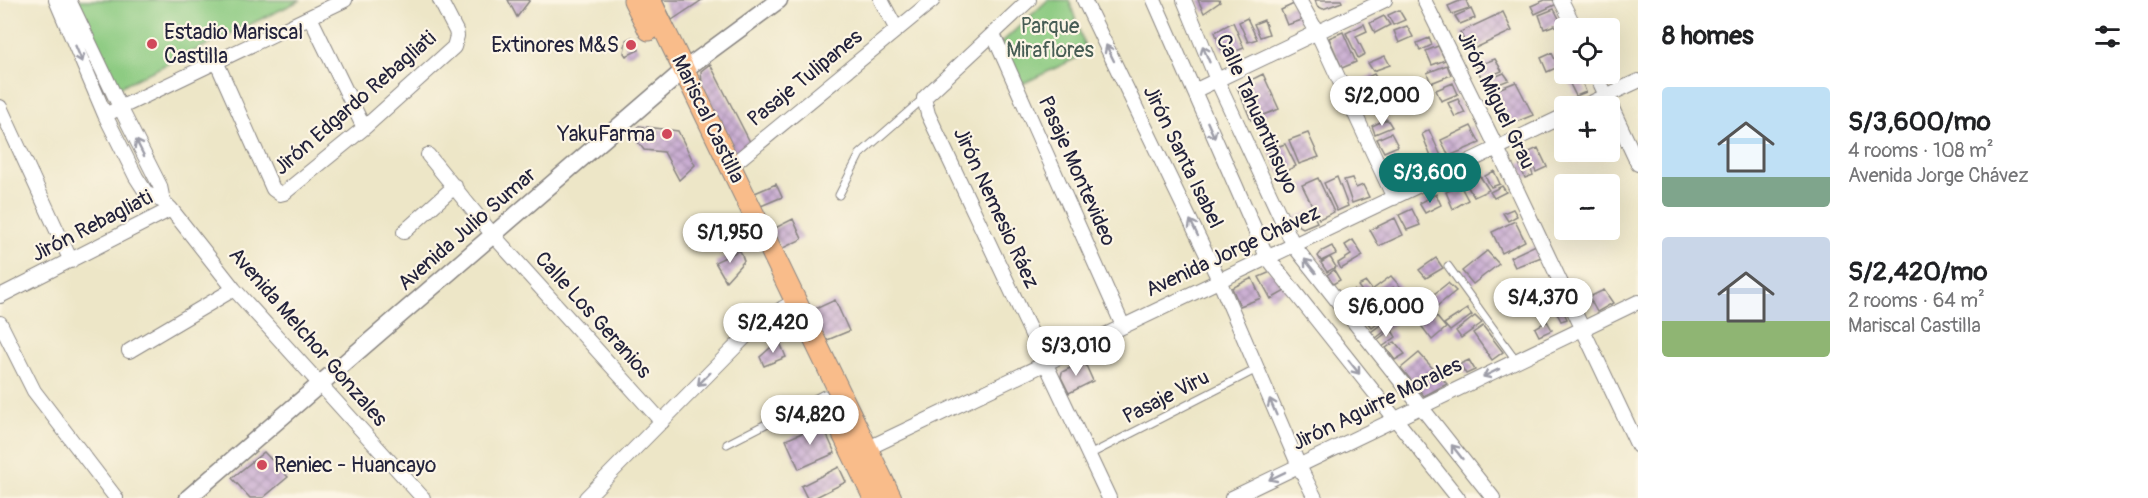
<!DOCTYPE html>
<html lang="en">
<head>
<meta charset="utf-8">
<style>
  body { margin:0; font-family:Pangolin,sans-serif; background:#f6f6f6; color:#202124; height:100vh; display:flex; flex-direction:column; font-size:22px; white-space:nowrap }
  * { box-sizing:border-box; margin:0 }
  p { font-size:20px; color:#757577 }
  .icon { flex:none; width:33px; height:33px; fill:none; stroke:currentColor; stroke-width:2; stroke-linecap:round; stroke-linejoin:round }
  .map { position:relative; flex:1; overflow:hidden }
  .sheet { display:flex; flex-direction:column; background:#fff; width:510px }
  .sheet>* { flex:none }
  .controls { position:absolute; left:1554px; top:18px; display:grid; gap:12px }
  .controls a { display:grid; place-items:center; width:66px; height:66px; border-radius:6px; background:#fff; box-shadow:0 6px 24px #0002; font-size:30px }
  .price { position:absolute; translate:-50% -51px; padding:0 14px; border-radius:21px; background:#fff; color:#222; font-size:20px; line-height:39px; filter:drop-shadow(0 2px 3px #0008) }
  .price::after { content:''; position:absolute; left:50%; top:36px; width:18px; height:14px; margin-left:-9px; background:inherit; clip-path:polygon(0 0,100% 0,50% 100%) }
  .price.active { background:#0f766e; color:#fff }
  ul { padding:0; list-style:none }
  li { display:flex; align-items:center; gap:18px; height:150px; padding:0 24px }
  li span { display:grid; place-items:center; flex:none; width:168px; height:120px; border-radius:6px; color:#555 }
  li>.icon { margin-inline-start:auto }
  span .icon { width:72px; height:72px; fill:#fffc; stroke-width:1 }
  li b { font-size:26px }
  h2 { display:flex; justify-content:space-between; align-items:center; height:72px; padding:0 24px; font-size:26px }
  main { display:flex; flex:1; min-height:0 }
  .map>svg:first-child { display:block }
</style>
</head>
<body>
<main>
<div class="map">
<svg width="1638" height="498" viewBox="0 0 1638 498">
  <defs>
    <pattern id="building-cross-hatch" width="8" height="8" patternUnits="userSpaceOnUse" patternTransform="scale(1.5)"><rect width="8" height="8" fill="#c8abd1"/><path d="M0 0l8 8M0 8l8-8" fill="none" stroke="#a28bab"/></pattern>
  </defs>
  <rect width="100%" height="100%" fill="#fcf5e5"/>
  <filter id="ink" filterUnits="userSpaceOnUse"><feTurbulence type="fractalNoise" baseFrequency=".0167" numOctaves="2"/><feDisplacementMap in="SourceGraphic" scale="12" xChannelSelector="R" yChannelSelector="G"/><feConvolveMatrix kernelMatrix="1 2 1 2 8 2 1 2 1" color-interpolation-filters="sRGB"/></filter>
  <filter id="wash" filterUnits="userSpaceOnUse"><feTurbulence type="fractalNoise" baseFrequency=".008" numOctaves="4" result="noise"/><feDisplacementMap in="SourceGraphic" scale="24" xChannelSelector="R" yChannelSelector="G"/><feGaussianBlur stdDeviation="1.35" result="paint"/><feColorMatrix in="noise" values="0 0 0 0 0 0 0 0 0 0 0 0 0 0 0 0 0 1.4 0 .05"/><feComposite in="paint" operator="in"/></filter>
  <g filter="url(#wash)">
    <rect width="100%" height="100%" fill="#ede6c7"/>
    <path fill="#8dcb82" stroke="#58765e" stroke-width="1.5" d="M75 0H301L117 88Z
      M1048 0H1069L1087 53 1020 85 1001 43Z"/>
    <g id="blocks">
      <path fill="url(#building-cross-hatch)" d="M508 0H530L517 17Z
        M662 0H702L672 20Z
        M1198 0H1219L1220 2 1204 13Z
        M1315 0H1341L1342 2 1323 9 1317 6Z
        M1462 0H1466L1469 8 1452 14 1448 6Z
        M1545 0H1558L1559 3 1535 14 1531 6Z
        M1296 3 1305 19 1287 25 1281 10Z
        M1471 9 1475 18 1460 24 1455 16Z
        M1554 9 1564 28 1558 30 1555 25 1544 29 1539 15Z
        M1399 10 1405 20 1393 25 1388 15Z
        M1503 12 1512 31 1469 51 1460 32Z
        M1384 16 1390 25 1375 33 1370 23Z
        M1247 18 1257 39 1248 42 1239 22Z
        M1264 20 1269 34 1260 37 1254 24Z
        M1233 22 1244 48 1231 53 1221 49 1215 32Z
        M1364 24 1367 31 1356 36 1365 54 1358 58 1346 33Z
        M1407 26 1413 37 1399 43 1394 31Z
        M1343 32 1356 62 1342 68 1329 38Z
        M632 37 639 50 626 56 624 53 626 40Z
        M1429 38 1432 45 1420 51 1417 43Z
        M1438 46 1445 60 1432 65 1426 51Z
        M1552 53 1558 67 1547 72 1541 58Z
        M1385 56 1390 65 1373 71 1368 63Z
        M1495 59 1502 71 1482 79 1476 66Z
        M710 64 751 144 735 159 702 84 701 71Z
        M1447 65 1451 75 1431 83 1427 73Z
        M1504 73 1509 80 1486 89 1482 82Z
        M1263 74 1279 109 1251 120 1237 87Z
        M1374 74 1383 89 1363 98 1355 83Z
        M1565 74H1579L1586 92 1576 96Z
        M1516 82 1533 115 1504 127 1488 93Z
        M1453 83 1458 94 1441 101 1436 90Z
        M1382 92 1388 101 1368 110 1364 100Z
        M1458 99 1465 113 1455 117 1448 103Z
        M1387 119 1392 127 1375 134 1372 126Z
        M639 126 678 131 695 165 679 180 664 152 644 150 631 133Z
        M1471 126 1480 143 1449 156 1441 140Z
        M1429 130 1442 158 1433 162 1422 134Z
        M1308 133 1319 157 1299 164 1289 140Z
        M1391 133 1398 146 1384 152 1377 139Z
        M1285 144 1296 166 1280 174 1268 150Z
        M1538 148 1547 167 1536 172 1527 153Z
        M1394 156 1400 169 1410 165 1415 175 1403 181 1394 175 1387 159Z
        M1426 159 1430 167 1417 172 1413 164Z
        M1527 160 1533 175 1525 178 1519 163Z
        M1494 171 1500 184 1491 187 1485 176Z
        M1480 176 1489 190 1474 197 1466 184Z
        M1337 177 1348 206 1337 211 1324 183Z
        M1318 178 1334 212 1319 219 1302 185Z
        M1352 178 1356 188 1363 185 1369 197 1352 203 1344 180Z
        M776 184 782 197 761 206 755 193Z
        M1460 185 1468 200 1453 209 1446 192Z
        M1502 186 1506 192 1494 198 1490 192Z
        M1436 194 1441 205 1425 213 1419 203Z
        M1412 209 1420 225 1407 230 1399 215Z
        M1513 209 1517 216 1508 221 1503 213Z
        M1311 210 1317 222 1303 228 1296 224 1293 218Z
        M1395 218 1403 235 1379 246 1370 230Z
        M793 219 802 239 781 249 771 230Z
        M1515 221 1525 241 1502 253 1492 232Z
        M1353 240 1363 256 1341 269 1338 263 1351 255 1345 245Z
        M1538 244 1544 256 1515 267 1510 257Z
        M1332 246 1336 254 1321 261 1318 256 1322 251Z
        M740 250 744 261 726 281 715 262Z
        M1487 251 1499 264 1473 284 1462 271Z
        M1330 257 1336 267 1327 272 1321 263Z
        M1436 258 1443 268 1426 278 1419 270Z
        M1334 270 1340 280 1333 284 1327 275Z
        M1273 271 1287 290 1271 299 1259 277Z
        M1391 276 1410 298 1372 328 1360 314 1394 287 1370 302 1358 286 1366 282 1372 290Z
        M1252 278 1261 298 1240 306 1232 288Z
        M1448 283 1456 291 1437 306 1429 298Z
        M1354 290 1363 302 1353 311 1343 298Z
        M1604 290 1613 303 1597 312 1589 297Z
        M835 300 849 331 825 341 811 311Z
        M1560 304 1567 319 1561 321 1554 307Z
        M1402 309 1407 314 1376 338 1371 332Z
        M1430 309 1446 328 1432 340 1416 319Z
        M1467 309 1472 315 1450 331 1444 324Z
        M1475 316 1482 323 1461 338 1456 331Z
        M1547 321 1552 330 1539 336 1535 328Z
        M1483 326 1503 352 1492 360 1473 333Z
        M1391 329 1396 337 1382 347 1376 341Z
        M779 340 786 357 764 366 760 357Z
        M1395 342 1405 354 1395 360 1386 348Z
        M1419 353 1447 384 1424 396 1401 368Z
        M1469 360 1475 370 1466 374 1460 364Z
        M1084 361 1093 381 1069 393 1061 377 1062 372Z
        M822 424 835 453 799 469 786 440Z
        M264 452 288 477 263 498H250L232 478Z
        M839 467 846 482 814 498H807L801 486Z"/>
    </g>
  </g>
  <g filter="url(#ink)">
    <use href="#blocks" fill-opacity="0" stroke="#888481" stroke-width="1.5"/>
    <g fill="none" stroke-linecap="round" stroke-linejoin="round">
      <g stroke="#888481" stroke-width="9">
        <path id="service" d="M839 195 860 154 924 98
          M1448 266 1516 360
          M727 444 824 394
          M1089 455 1257 369"/>
      </g>
      <g stroke="#888481" stroke-width="16">
        <path id="minor" d="M56 0 105 115 136 177 147 194 163 201 171 209 234 289 423 498
          M69 0 120 107 160 186 163 201
          M881 0 897 30
          M1029 0 924 98 928 114 1109 498
          M1084 0 1219 280 1299 466 1315 498
          M1154 0 1267 257 1458 498
          M1184 0 1217 80 1294 246 1493 498
          M1299 0 1317 32 1394 198
          M1424 0 1497 148 1638 446
          M1561 0 1575 28
          M310 17 364 128
          M993 34 1123 326
          M216 61 273 189 280 194 284 193 364 128 454 47 457 36 456 31 440 0
          M1596 74 1638 164
          M1194 91 1385 0
          M1584 106 1638 81
          M0 107 71 261
          M105 115 345 0
          M428 155 493 235 662 422
          M731 166 933 0
          M404 232 455 186
          M0 296 171 209
          M0 323 34 391 116 498
          M129 351 234 289
          M860 452 1564 116
          M586 498 746 336 783 308 796 301
          M1232 498 1638 302"/>
      </g>
      <g stroke="#888481" stroke-width="19">
        <path id="tertiary" d="M188 498 684 70 779 0"/>
      </g>
      <g stroke="#888481" stroke-width="23">
        <path id="trunk" d="M634 0 649 30
          M650 0 891 498
          M843 434 874 498"/>
      </g>
      <use href="#service" stroke="#fff" stroke-width="7"/>
      <use href="#minor" stroke="#fff" stroke-width="14"/>
      <use href="#tertiary" stroke="#fff" stroke-width="16"/>
      <use href="#trunk" stroke="#f9bc8a" stroke-width="21"/>
    </g>
    <defs><path id="oneway-shaft" d="M-6 0H5M1.5-3L5.5 0L1.5 3" fill="none" stroke-width="1.6" stroke-linecap="round" stroke-linejoin="round" transform="scale(1.5)"/></defs>
    <g stroke="#9c9ca7">
      <use href="#oneway-shaft" transform="translate(1110 53) rotate(-116)"/>
      <use href="#oneway-shaft" transform="translate(79 54) rotate(67)"/>
      <use href="#oneway-shaft" transform="translate(1206 54) rotate(-113)"/>
      <use href="#oneway-shaft" transform="translate(1211 130) rotate(66)"/>
      <use href="#oneway-shaft" transform="translate(140 148) rotate(-117)"/>
      <use href="#oneway-shaft" transform="translate(1194 228) rotate(-116)"/>
      <use href="#oneway-shaft" transform="translate(1310 266) rotate(-129)"/>
      <use href="#oneway-shaft" transform="translate(1354 367) rotate(52)"/>
      <use href="#oneway-shaft" transform="translate(1491 373) rotate(154)"/>
      <use href="#oneway-shaft" transform="translate(704 379) rotate(135)"/>
      <use href="#oneway-shaft" transform="translate(1273 407) rotate(-113)"/>
      <use href="#oneway-shaft" transform="translate(1457 452) rotate(-128)"/>
      <use href="#oneway-shaft" transform="translate(1277 476) rotate(154)"/>
    </g>
  </g>
  <g fill="#d1495b" stroke="#fcf5e5" stroke-width="2">
    <circle cx="152" cy="44" r="6"/>
    <circle cx="631" cy="45" r="6"/>
    <circle cx="667" cy="134" r="6"/>
    <circle cx="262" cy="465" r="6"/>
  </g>
  <g text-anchor="middle" dominant-baseline="central" stroke-width="4.5" stroke-linejoin="round" paint-order="stroke">
    <g font-size="21" fill="#475d54" stroke="#fcf5e5">
      <text x="1050" y="26">Parque<tspan x="1050" dy="24">Miraflores</tspan></text>
    </g>
    <g font-size="21" fill="#22223b" stroke="#fcf5e5" text-anchor="start">
      <text x="164" y="32">Estadio Mariscal<tspan x="164" dy="24">Castilla</tspan></text>
      <text x="619" y="45" text-anchor="end">Extinores M&amp;S</text>
      <text x="655" y="134" text-anchor="end">YakuFarma</text>
      <text x="274" y="465">Reniec - Huancayo</text>
    </g>
    <g font-size="21" fill="#22223b" stroke="#fcf5e5">
      <text transform="translate(805 78) rotate(-39)">Pasaje Tulipanes</text>
      <text transform="translate(1496 100) rotate(64)">Jirón Miguel Grau</text>
      <text transform="translate(355 103) rotate(-41)">Jirón Edgardo Rebagliati</text>
      <text transform="translate(1257 114) rotate(66)">Calle Tahuantinsuyo</text>
      <text transform="translate(708 119) rotate(64)">Mariscal Castilla</text>
      <text transform="translate(1183 157) rotate(64)">Jirón Santa Isabel</text>
      <text transform="translate(1077 171) rotate(66)">Pasaje Montevideo</text>
      <text transform="translate(996 208) rotate(65)">Jirón Nemesio Ráez</text>
      <text transform="translate(92 226) rotate(-27)">Jirón Rebagliati</text>
      <text transform="translate(467 229) rotate(-41)">Avenida Julio Sumar</text>
      <text transform="translate(1233 251) rotate(-25)">Avenida Jorge Chávez</text>
      <text transform="translate(593 315) rotate(48)">Calle Los Geranios</text>
      <text transform="translate(308 337) rotate(49)">Avenida Melchor Gonzales</text>
      <text transform="translate(1166 397) rotate(-27)">Pasaje Viru</text>
      <text transform="translate(1377 404) rotate(-26)">Jirón Aguirre Morales</text>
    </g>
  </g>
</svg>
<div class="controls">
<a><svg class="icon" aria-label="locate" viewBox="0 0 24 24"><circle cx="12" cy="12" r="6"/><path d="M12 2v4M12 18v4M2 12h4M18 12h4"/></svg></a>
<a>+</a>
<a>−</a>
</div>
<b class="price" style="left:1382px;top:127px">S/2,000</b>
<b class="price active" style="left:1430px;top:204px">S/3,600</b>
<b class="price" style="left:730px;top:264px">S/1,950</b>
<b class="price" style="left:1543px;top:329px">S/4,370</b>
<b class="price" style="left:1386px;top:338px">S/6,000</b>
<b class="price" style="left:773px;top:354px">S/2,420</b>
<b class="price" style="left:1076px;top:377px">S/3,010</b>
<b class="price" style="left:810px;top:446px">S/4,820</b>
</div>
<section class="sheet">
<h2>8 homes<svg class="icon" aria-label="filters" viewBox="0 0 24 24"><path d="M4 7h16M4 17h16"/><circle cx="9" cy="7" r="2"/><circle cx="15" cy="17" r="2"/></svg></h2>
<ul>
<li><span style="background:linear-gradient(#bfe0f5 75%,#7fa58c 0)"><svg class="icon" aria-label="home" viewBox="0 0 24 24"><path d="M3 11l9-7 9 7M6 9v11h12V9"/></svg></span><div><b>S/3,600/mo</b><p>4 rooms · 108 m²</p><p>Avenida Jorge Chávez</p></div></li>
<li><span style="background:linear-gradient(#c9d6e8 70%,#8fb573 0)"><svg class="icon" aria-label="home" viewBox="0 0 24 24"><path d="M3 11l9-7 9 7M6 9v11h12V9"/></svg></span><div><b>S/2,420/mo</b><p>2 rooms · 64 m²</p><p>Mariscal Castilla</p></div></li>
</ul>
</section>
</main>
</body>
</html>
